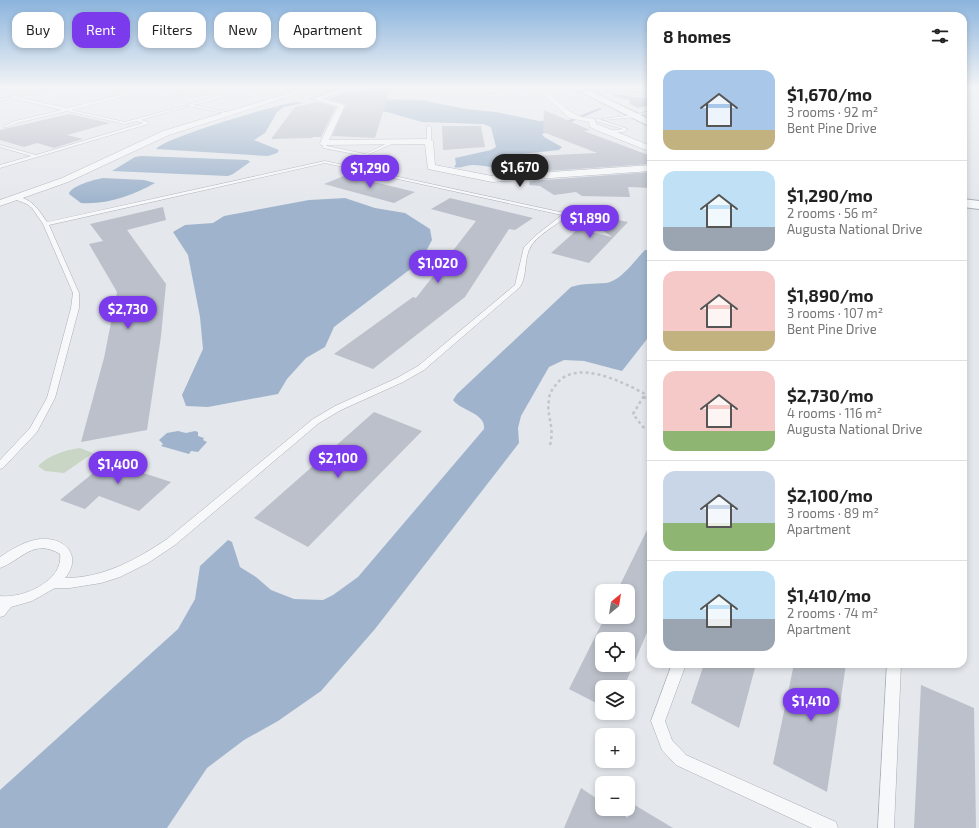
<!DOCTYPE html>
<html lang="en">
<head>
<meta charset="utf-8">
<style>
  body { margin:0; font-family:"Exo 2",sans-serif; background:#f6f6f6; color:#222; height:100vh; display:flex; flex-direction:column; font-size:15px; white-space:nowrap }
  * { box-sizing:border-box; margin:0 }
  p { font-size:13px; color:#767676 }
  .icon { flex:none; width:22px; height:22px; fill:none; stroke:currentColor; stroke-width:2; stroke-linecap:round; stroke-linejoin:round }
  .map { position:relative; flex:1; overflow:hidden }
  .panel { position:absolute; left:647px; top:12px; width:320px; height:656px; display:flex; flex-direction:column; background:#fff; border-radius:12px; box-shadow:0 2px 6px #0003 }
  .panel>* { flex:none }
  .banner { position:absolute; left:12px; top:12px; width:380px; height:36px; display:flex; gap:8px }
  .needle { width:26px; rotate:30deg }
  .tools { position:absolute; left:595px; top:584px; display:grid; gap:8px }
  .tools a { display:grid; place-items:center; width:40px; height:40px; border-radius:8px; background:#fff; box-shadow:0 2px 6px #0003; font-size:20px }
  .price { position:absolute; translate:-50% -34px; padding:0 9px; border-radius:14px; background:#7c3aed; color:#fff; font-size:13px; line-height:26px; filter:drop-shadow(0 1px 2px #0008) }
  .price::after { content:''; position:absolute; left:50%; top:24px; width:12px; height:9px; margin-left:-6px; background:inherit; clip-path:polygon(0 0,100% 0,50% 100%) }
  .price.active { background:#222; color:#fff }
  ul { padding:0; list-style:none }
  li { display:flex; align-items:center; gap:12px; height:100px; padding:0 16px }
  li+li { border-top:1px solid #e0e0e0 }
  li span { display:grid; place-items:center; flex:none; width:112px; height:80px; border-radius:12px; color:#555 }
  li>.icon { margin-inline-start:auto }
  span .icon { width:48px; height:48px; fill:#fffc; stroke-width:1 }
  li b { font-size:17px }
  h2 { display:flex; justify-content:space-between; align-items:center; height:48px; padding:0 16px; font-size:17px }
  .chip { padding:0 14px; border-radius:12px; background:#fff; box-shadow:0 2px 6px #0003; font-size:14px; line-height:36px }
  .chip.active { background:#7c3aed; color:#fff }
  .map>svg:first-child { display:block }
</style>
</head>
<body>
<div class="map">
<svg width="979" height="828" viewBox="0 0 979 828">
  <rect width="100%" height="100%" fill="#e4e7ec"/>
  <path fill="#c9d6c5" d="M80 448 93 453 64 473 45 471 38 466C49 455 65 450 80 448Z"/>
  <path fill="#9fb4cc" d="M613 94 651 99V105L638 108 630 104 629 100 615 97Z
    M380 99 421 100 466 109 496 112 539 121H567L599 108 602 109 542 134 544 137 562 147 559 150 513 155C507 176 488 164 472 165 465 165 461 169 454 167L456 164 455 158 491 150 496 147 491 127 483 124 422 122 387 112 373 111Z
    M296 102 304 103 284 107 277 112 265 133 254 140 279 150 277 153 268 156 156 149C166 137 276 105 296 102Z
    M141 156 248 160 250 162 233 174 228 176 112 171 135 157Z
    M103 178 144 180 155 183C134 195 106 205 81 203L69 194C70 186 96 179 103 178Z
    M345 198 375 208 405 213 430 229 432 240 421 261 334 327 325 347 306 358 287 379 278 394 208 407 186 406 182 395 203 349 200 317 188 255 173 232 185 225 213 223 224 216 309 200Z
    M645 250H651V334L622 371 584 361 564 360 549 367 521 416 518 428 519 443 375 629 321 691 278 721 244 740 207 768 167 828H0V790L178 629 195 599 200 566 228 540 232 542 240 567 256 577 271 590 294 599 323 600 333 595 358 577 484 429C486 413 461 411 453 400L457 394 571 287C584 283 593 284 606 283 621 281 635 260 645 250Z
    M178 431 186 433 195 431 198 432V436L204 438 203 440 207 442 198 452 191 451 189 454 161 446 163 444 159 440 167 433Z"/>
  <path fill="#bbc0ca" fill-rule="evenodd" d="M370 86H391L375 138 332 136 346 104 327 99 351 91 357 92 370 88Z
    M317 102 336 107 321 137H313L312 138 271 139 295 107Z
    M544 110 590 130 584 131 651 156V164L532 172 534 156 597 153 543 132Z
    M69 114 110 123 67 135 83 139 54 148 37 143 24 147 0 140V130Z
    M442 126H481L485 147 443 150Z
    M651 172V188L628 187 630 197 582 196 576 192 554 195 540 186 529 185 530 181Z
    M346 175 415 192 394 203 324 184Z
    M450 198 533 218 515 230 509 229 465 297 373 369 334 354 413 297 416 298 476 221 431 209Z
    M163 207 166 220 127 230 166 284 161 336 147 430 81 442 104 358 117 292 89 244 103 241 90 224Z
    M577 212 628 222 589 263 551 253 578 229 612 237Z
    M374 412 422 431 308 547 254 518Z
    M119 452 142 460 131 469 171 482 139 511 99 496 85 509 60 500Z
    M651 522V623L624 687H602V706L569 689 605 617H628V591H617ZM602 639H628V665H602Z
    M704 664H756L739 728 691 703Z
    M794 664H846L827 792 773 764Z
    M921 685 974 708 976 828H914Z
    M581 788 602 802V809H614L628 818V801L673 828H564Z"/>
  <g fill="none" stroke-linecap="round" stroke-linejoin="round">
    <g stroke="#a9aeb7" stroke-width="1">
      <path id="service" d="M59 86H66L17 97 67 108 153 87 151 86H159L194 95 205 92 222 95V97L194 105 231 113 229 114 189 106 141 120 148 122V124L0 168V165L31 156 0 147V145L36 155 143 123 137 121 125 124 67 111 17 123 5 128V126L15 121 62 110 12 98 0 101V99ZM158 88 194 97 205 94 216 96 191 104 125 122 71 110Z
        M606 86H612L628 92 651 94V96L628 94Z
        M485 88 497 89 499 90 492 93 479 91Z
        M651 111V113L639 115 637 117 604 120 602 119 633 115Z
        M596 119H598L628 129 624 132 606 133 607 131 623 129 596 121Z
        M429 126 431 127V141L429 142 427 141V127Z
        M392 141 396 142 365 156 323 148 322 143 324 142 327 146 365 154Z
        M325 161 569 214C557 226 536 234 529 250 524 262 527 276 520 287L424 370 403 382 341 410 319 423 175 545 148 563 120 577 101 583 70 588H55L32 601 11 607 4 616 0 617V596C22 599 64 581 60 554 33 538 22 560 0 568V557C12 549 25 541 40 539 65 537 83 556 65 578 103 578 136 560 167 539L313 419 335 406 397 378 418 366 515 285 524 247 535 236 562 215 325 163 49 225 79 293V308L55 398 37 432 3 468 0 469V460L30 428 47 398 71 308 73 293 43 224 32 208 27 204 14 199V197C30 196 39 210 47 222Z
        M672 664H686L665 721 672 740 686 755 836 822 838 828H812L676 765 662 750 651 721Z
        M887 664H901L894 828H878Z"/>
    </g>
    <g stroke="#a9aeb7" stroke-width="1">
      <path id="minor" d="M312 86H322L169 135 68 182 0 206V200L62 178 163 131Z
        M350 86H360L322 99 345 105 329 140 429 139 433 141 435 165 492 176 651 165V171L492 182 428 169 425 144 321 145 320 143 338 106 311 99Z
        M516 86C552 86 547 96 573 113 579 117 588 118 595 119L596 124 602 126 651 146V152L596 130 590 127 589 122 569 118 541 92Z"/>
    </g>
    <g stroke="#a9aeb7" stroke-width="2">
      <path id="tertiary" d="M569 86H580L651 120V127Z
        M963 199 979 201V209L963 207Z"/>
    </g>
    <g stroke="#a3abb8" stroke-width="2">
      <path id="primary" d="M0 86H13L0 90Z"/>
    </g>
    <path stroke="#c2c5cb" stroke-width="2.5" stroke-dasharray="3 3" stroke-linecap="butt" d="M643 397 647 398
      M550 445C555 426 546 416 549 400 549 394 552 390 555 386 574 357 623 382 645 394L633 414 643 427 651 429"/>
    <use href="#service" fill="#f7f8fa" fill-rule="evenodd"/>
    <use href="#minor" fill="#f7f8fa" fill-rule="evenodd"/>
    <use href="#tertiary" fill="#f7f8fa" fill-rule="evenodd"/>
    <use href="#primary" fill="#fff" fill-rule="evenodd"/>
  </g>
  <linearGradient id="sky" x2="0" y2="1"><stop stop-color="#8bb4dd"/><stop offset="0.43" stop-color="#f3f4f6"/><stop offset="1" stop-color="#f3f4f6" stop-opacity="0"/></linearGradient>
  <rect width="979" height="202" fill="url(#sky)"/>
</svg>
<div class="tools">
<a><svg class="needle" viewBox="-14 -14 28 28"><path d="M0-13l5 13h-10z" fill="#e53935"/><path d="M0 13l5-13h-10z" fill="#767676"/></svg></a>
<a><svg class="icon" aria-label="locate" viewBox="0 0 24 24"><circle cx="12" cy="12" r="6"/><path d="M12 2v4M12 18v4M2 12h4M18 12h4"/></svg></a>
<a><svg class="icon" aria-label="layers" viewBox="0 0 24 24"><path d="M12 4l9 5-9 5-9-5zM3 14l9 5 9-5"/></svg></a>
<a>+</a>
<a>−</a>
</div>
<b class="price active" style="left:520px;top:188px">$1,670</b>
<b class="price" style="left:370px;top:189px">$1,290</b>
<b class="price" style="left:590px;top:239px">$1,890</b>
<b class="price" style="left:438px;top:284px">$1,020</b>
<b class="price" style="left:128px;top:330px">$2,730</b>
<b class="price" style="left:338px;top:479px">$2,100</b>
<b class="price" style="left:118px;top:485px">$1,400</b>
<b class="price" style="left:811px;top:722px">$1,410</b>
<div class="banner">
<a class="chip">Buy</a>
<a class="chip active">Rent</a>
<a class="chip">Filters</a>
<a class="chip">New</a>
<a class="chip">Apartment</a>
</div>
<section class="panel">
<h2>8 homes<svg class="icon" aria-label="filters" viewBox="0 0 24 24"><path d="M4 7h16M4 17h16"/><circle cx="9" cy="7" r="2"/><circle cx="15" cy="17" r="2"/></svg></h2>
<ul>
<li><span style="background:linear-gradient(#a9c7e8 75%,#c2b280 0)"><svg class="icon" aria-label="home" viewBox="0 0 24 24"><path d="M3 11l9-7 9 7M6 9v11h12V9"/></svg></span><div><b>$1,670/mo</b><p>3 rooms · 92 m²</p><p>Bent Pine Drive</p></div></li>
<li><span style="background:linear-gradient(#bfe0f5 70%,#9aa5b1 0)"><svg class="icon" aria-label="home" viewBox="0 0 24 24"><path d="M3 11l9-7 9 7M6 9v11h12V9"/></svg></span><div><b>$1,290/mo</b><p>2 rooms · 56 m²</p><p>Augusta National Drive</p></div></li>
<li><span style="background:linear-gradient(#f6c9c9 75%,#c2b280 0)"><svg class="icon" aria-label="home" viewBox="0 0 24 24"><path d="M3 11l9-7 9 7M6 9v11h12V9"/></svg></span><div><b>$1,890/mo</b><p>3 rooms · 107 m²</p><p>Bent Pine Drive</p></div></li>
<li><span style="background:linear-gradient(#f6c9c9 75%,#8fb573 0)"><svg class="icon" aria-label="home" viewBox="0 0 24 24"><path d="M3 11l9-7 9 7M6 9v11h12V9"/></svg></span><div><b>$2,730/mo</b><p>4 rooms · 116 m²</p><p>Augusta National Drive</p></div></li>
<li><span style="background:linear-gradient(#c9d6e8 65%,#8fb573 0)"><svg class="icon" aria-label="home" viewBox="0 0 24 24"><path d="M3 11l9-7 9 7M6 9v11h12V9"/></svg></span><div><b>$2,100/mo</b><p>3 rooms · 89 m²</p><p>Apartment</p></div></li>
<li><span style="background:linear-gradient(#bfe0f5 60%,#9aa5b1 0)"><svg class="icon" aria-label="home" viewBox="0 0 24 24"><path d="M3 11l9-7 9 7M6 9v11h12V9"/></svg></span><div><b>$1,410/mo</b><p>2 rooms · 74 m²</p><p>Apartment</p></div></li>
</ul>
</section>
</div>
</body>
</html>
